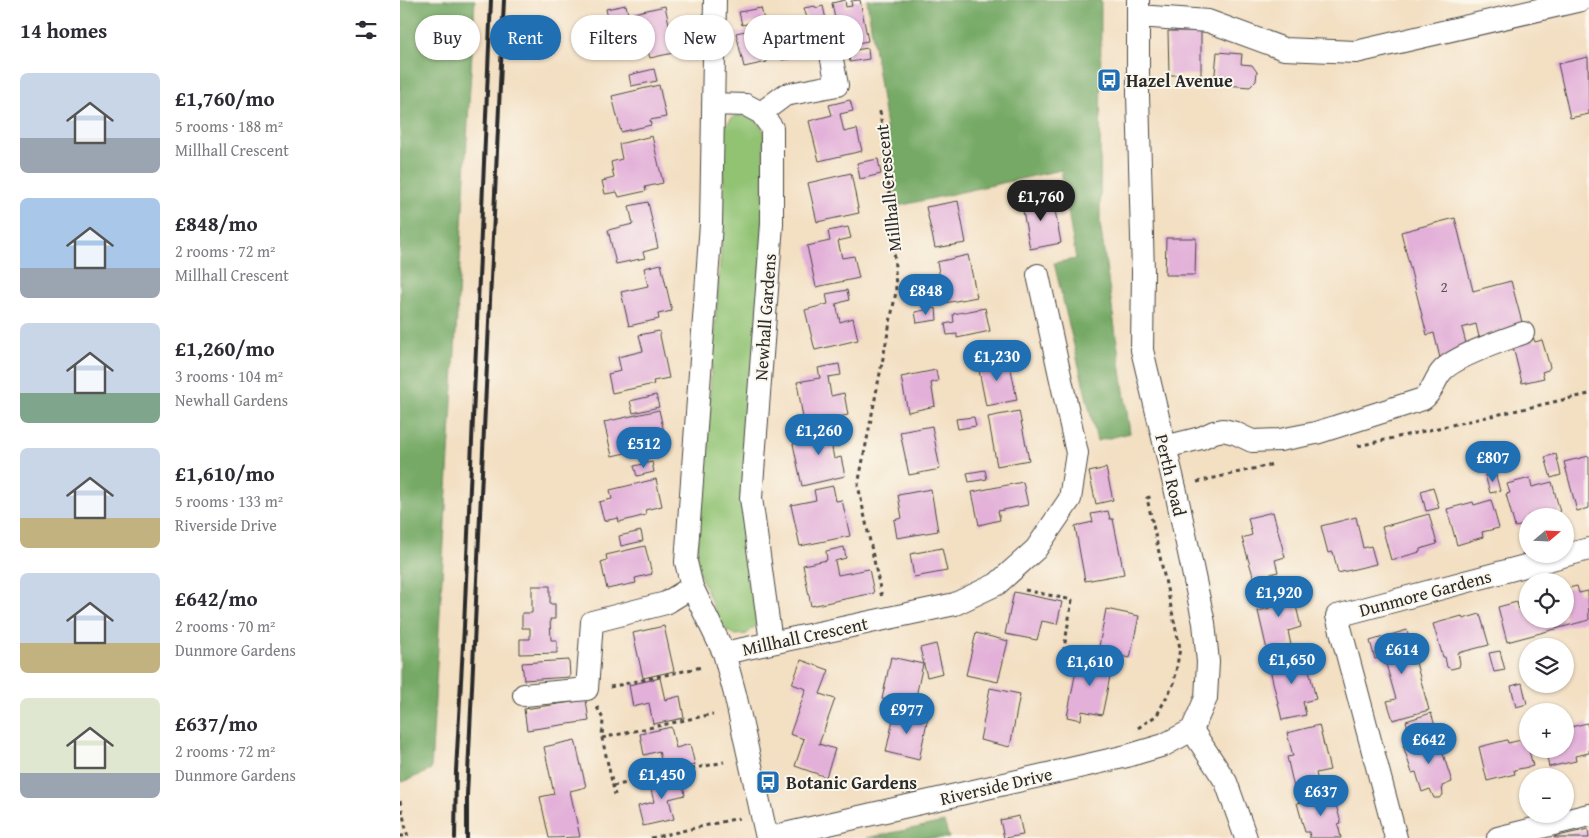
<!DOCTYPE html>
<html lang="en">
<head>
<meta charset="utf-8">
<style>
  body { margin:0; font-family:"Gentium Book Plus",serif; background:#f2f2f3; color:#2b2b33; height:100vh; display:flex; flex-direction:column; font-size:19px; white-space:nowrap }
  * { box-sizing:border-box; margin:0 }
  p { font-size:16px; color:#7c7c81 }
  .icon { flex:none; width:28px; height:28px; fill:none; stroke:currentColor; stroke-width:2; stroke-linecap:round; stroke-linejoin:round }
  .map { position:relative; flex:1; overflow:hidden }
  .drawer { display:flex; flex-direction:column; background:#fff; width:400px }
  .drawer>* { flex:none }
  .hud { position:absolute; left:15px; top:15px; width:475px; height:45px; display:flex; gap:10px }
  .needle { width:32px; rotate:71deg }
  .tools { position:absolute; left:1119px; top:508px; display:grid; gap:10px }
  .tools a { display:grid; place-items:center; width:55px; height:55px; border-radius:50%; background:#fff; box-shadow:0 1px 4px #0004; font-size:25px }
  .price { position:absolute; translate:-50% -42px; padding:0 11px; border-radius:18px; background:#1f6fb2; color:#fff; font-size:16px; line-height:32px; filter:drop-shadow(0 1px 2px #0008) }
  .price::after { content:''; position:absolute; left:50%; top:30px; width:15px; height:11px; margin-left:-8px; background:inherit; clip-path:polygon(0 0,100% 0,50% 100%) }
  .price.selected { background:#222; color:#fff }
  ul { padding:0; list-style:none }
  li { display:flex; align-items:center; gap:15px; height:125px; padding:0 20px }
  li span { display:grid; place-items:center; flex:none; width:140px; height:100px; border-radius:8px; color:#555 }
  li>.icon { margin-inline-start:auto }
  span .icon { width:60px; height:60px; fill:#fffc; stroke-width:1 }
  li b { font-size:21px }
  h2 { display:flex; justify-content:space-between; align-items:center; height:60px; padding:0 20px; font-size:21px }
  .pill { padding:0 18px; border-radius:22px; background:#fff; box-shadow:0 1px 4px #0004; font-size:18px; line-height:45px }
  .pill.selected { background:#1f6fb2; color:#fff }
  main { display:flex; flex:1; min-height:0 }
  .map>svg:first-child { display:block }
</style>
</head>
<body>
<main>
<section class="drawer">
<h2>14 homes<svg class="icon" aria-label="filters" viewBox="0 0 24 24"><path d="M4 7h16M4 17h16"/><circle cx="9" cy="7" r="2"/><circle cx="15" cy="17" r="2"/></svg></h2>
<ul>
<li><span style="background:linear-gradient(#c9d6e8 65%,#9aa5b1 0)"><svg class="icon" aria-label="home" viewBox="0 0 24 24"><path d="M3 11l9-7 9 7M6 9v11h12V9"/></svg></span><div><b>£1,760/mo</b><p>5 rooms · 188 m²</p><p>Millhall Crescent</p></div></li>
<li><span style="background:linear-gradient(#a9c7e8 70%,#9aa5b1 0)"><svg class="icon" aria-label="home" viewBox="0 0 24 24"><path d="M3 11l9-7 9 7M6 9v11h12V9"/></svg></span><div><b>£848/mo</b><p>2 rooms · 72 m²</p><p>Millhall Crescent</p></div></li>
<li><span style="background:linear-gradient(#c9d6e8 70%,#7fa58c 0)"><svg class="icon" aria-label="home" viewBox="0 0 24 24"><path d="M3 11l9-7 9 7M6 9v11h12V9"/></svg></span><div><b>£1,260/mo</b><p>3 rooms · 104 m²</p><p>Newhall Gardens</p></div></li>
<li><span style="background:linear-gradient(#c9d6e8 70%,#c2b280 0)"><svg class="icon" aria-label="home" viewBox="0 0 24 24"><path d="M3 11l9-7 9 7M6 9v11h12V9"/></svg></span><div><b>£1,610/mo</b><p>5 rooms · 133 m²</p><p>Riverside Drive</p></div></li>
<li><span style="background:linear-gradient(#c9d6e8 70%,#c2b280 0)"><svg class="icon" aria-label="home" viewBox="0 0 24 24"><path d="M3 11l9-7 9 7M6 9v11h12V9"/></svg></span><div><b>£642/mo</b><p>2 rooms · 70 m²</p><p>Dunmore Gardens</p></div></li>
<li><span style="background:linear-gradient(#dfe7d0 75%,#9aa5b1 0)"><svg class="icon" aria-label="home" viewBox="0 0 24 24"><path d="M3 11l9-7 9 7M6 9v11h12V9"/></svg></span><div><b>£637/mo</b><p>2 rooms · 72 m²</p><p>Dunmore Gardens</p></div></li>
</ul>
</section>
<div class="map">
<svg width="1189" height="838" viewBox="0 0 1189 838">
  <rect width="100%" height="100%" fill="#fbf7ec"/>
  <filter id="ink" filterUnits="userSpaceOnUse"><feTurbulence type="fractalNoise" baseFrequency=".02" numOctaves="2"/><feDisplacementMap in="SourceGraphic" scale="10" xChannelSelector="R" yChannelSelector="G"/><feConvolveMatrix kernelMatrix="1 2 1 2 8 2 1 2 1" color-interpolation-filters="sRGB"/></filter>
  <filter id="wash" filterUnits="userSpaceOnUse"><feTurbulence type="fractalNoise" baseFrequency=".0096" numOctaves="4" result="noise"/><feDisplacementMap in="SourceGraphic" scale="20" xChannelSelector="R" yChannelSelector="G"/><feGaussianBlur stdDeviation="1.12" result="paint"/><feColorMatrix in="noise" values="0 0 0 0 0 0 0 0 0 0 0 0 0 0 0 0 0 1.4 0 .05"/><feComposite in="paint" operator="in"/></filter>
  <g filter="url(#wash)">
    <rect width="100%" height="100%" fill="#f3dfc2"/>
    <path fill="#91c373" stroke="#5e774f" d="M334 116H352L364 130 358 623 347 634 335 635 322 627 296 565 323 225 324 127Z"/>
    <path fill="#74a965" stroke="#506a48" d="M0 0H75L31 770 3 782 0 781Z
      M467 0H701L700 223 730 433 697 441 654 263 676 259 661 170 498 206Z
      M544 822 549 838H467Z"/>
    <g id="blocks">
      <path fill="#e3b0d9" d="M445 0 446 7 452 6 451 1 460 0 468 41 440 46 432 3Z
        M226 5 228 14 208 18 206 9Z
        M265 6 274 46 271 47 273 53 250 58 248 51 242 52 233 13Z
        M415 6 416 8 423 6 427 24 419 25 424 52 382 60 375 24 407 18 404 8Z
        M361 8 364 20 342 25 339 12Z
        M360 28 367 62 344 67 336 33Z
        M768 31H801V75H769Z
        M468 48 469 59 450 62 448 51Z
        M817 52 842 54 841 64 852 65 857 72 856 81 850 87 814 84Z
        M1188 57 1189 114 1170 118 1158 64Z
        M254 69 257 81 231 86 229 75Z
        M259 85 266 117 250 120 251 125 221 132 212 96Z
        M450 100 453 111 440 114 444 132 457 129 462 151 419 161 409 121 432 115 429 105Z
        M252 136 263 183 245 187 246 191 219 197 217 192 205 194 202 181 214 178 211 162 222 159 219 144Z
        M478 159 481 174 460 179 457 163Z
        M451 173 459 213 417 222 408 183Z
        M652 194 661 243 630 249 621 200Z
        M558 201 566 243 535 248 526 207Z
        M248 202 258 248 243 252 245 258 216 264 208 230 233 224 229 206Z
        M1055 218 1073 291 1111 281 1123 326 1079 337 1076 324 1062 328 1068 351 1040 358 1034 333 1027 335 1001 232Z
        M448 227 451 238 438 241 442 258 454 256 459 278 416 287 407 246 430 241 428 231Z
        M766 238H796L795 275H765Z
        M568 255 577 297 545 303 537 262Z
        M261 264 272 311 258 314 259 319 229 326 221 292 248 286 244 268Z
        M447 290 449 300 436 304 440 322 453 318 458 340 415 350 405 310 428 304 426 294Z
        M536 308 537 320 517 323 515 312Z
        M585 308 590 331 557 338V334L547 335 545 324 554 322 553 314Z
        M259 331 269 378 253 381 254 384 212 393 208 374 221 371 218 357 243 351 239 335Z
        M1133 337 1135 342 1142 340 1150 367 1148 370 1142 372 1144 378 1122 383 1112 343Z
        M609 359 617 400 586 406 578 365Z
        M439 364 441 375 428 377 431 396 444 393 448 415 404 424 397 382 420 378 418 368Z
        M536 370 538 381 531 383 535 406 508 412 501 377Z
        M256 395 259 407 233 413 230 401Z
        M259 410 266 441 250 444 251 447 212 456 204 422Z
        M619 411 629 460 597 466 588 417Z
        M574 417 576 426 558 429 556 419Z
        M434 424 439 446 432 448 434 459 441 457 445 476 402 486 393 444 408 440 406 431Z
        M532 426 540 469 509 475 500 432Z
        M1156 454 1161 475 1151 478 1145 457Z
        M1189 456V508L1177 511 1164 462Z
        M252 462 254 472 237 476 234 466Z
        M706 468 713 500 696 504 689 472Z
        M585 470 587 479 569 482 567 473Z
        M1095 472 1100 491 1090 493 1085 475Z
        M1130 478 1132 487 1152 482 1160 512 1143 516H1128V524L1115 527 1106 494 1110 493 1107 484Z
        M256 479 262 506 245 510 246 515 219 522 218 518 204 521 199 502 212 499 210 490Z
        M623 482 628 505 598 511 600 520 579 525 572 492Z
        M433 486 436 501 442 500 450 536 400 546 391 505 416 500 414 490Z
        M1033 487 1039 508 1026 511 1021 491Z
        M531 489 538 531 497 538 494 520 502 518 498 495Z
        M1091 500 1099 528 1082 532 1083 537 1057 545 1047 509 1073 502 1074 505Z
        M708 511 710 519H713L724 574 685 581 675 526 693 522 691 514Z
        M873 512 885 557 875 560 878 572 854 579 842 538 852 535 848 518Z
        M1029 514 1037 544 1020 549V552L991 560 982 527Z
        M956 517 963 548 971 546 976 564 938 573 933 552 928 553 921 526Z
        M241 531 243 541 221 546 219 536Z
        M245 546 252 574 235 578 236 583 207 589 201 562 207 560 206 555Z
        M444 547 446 558 435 561 438 575 469 569 474 593 411 606 403 565 427 560 426 551Z
        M542 548 547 571 514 577 510 554Z
        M891 585 901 627 888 631 891 645 867 650 858 611 870 608 866 591Z
        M132 586H150V604H155V619H150L151 640H157V653L120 654V639H130V628H122V613H132Z
        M1177 586 1179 593 1188 591 1189 620 1107 642 1098 607 1117 602 1119 609 1128 606V619H1165V589Z
        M614 592 662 602 657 624 642 621 637 640 605 634Z
        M706 609 739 616 730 658 698 652Z
        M1080 614 1089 645 1058 653 1060 663 1059 667 1051 669 1047 667 1045 657H1043L1033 624 1062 616 1063 619Z
        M264 626 274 671 243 678 233 633Z
        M1007 630 1029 710 993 720 987 701 996 699 984 657 975 659 970 641Z
        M576 633 608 641 598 682 566 675Z
        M536 644 543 673 527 677 520 648Z
        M1100 651 1105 670 1094 672 1089 653Z
        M905 653 916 699 903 702 906 715 882 720 868 661Z
        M679 655 713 662 702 715 682 711 681 720 667 717Z
        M491 657 523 664 514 706 482 699Z
        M169 660 170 677 124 680 122 663Z
        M401 660 429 670 420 694 435 699 419 744 435 749 426 777 395 766 404 739 390 734 406 689 392 684Z
        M260 678 265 700 280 696 284 718 253 724 249 703 233 707 229 685Z
        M1122 683 1127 704 1116 707 1111 686Z
        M590 688 620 694 610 747 580 740Z
        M186 700 189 721 127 730 124 709Z
        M495 710 528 717 519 760 486 752Z
        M1031 713 1037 732 1012 740 1006 721Z
        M1165 723 1167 728 1187 723 1189 732V753L1175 756 1176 761 1149 767 1145 749H1165Z
        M919 725 930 770 916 773 919 786 895 792 887 757 893 756 887 733Z
        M271 727 276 748 290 744 295 765 264 772 259 751 244 755 240 734Z
        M1037 735 1052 782 1042 786 1043 795 1039 798H1034L1030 789 1022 792 1016 772 1012 773 1003 745Z
        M1126 739 1133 766 1114 770 1115 774 1087 781 1079 747 1107 740 1108 743Z
        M175 740 186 787 170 791 180 837 149 838 140 797 154 794 144 747Z
        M281 774 285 795 269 799 274 819 243 826 238 806 254 802 249 781Z
        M933 794 941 823 938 824 941 838H910L909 832H905L897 803Z
        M619 816 623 835 604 838 600 820Z
        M1188 829 1189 838H1154V837Z"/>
    </g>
  </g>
  <g filter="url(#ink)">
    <use href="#blocks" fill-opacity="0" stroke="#494642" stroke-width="1"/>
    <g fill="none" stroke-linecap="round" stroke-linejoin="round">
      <g stroke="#494642" stroke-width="24">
        <path id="minor" d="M315 0 311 224 286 562 292 587 324 653 335 694 367 838
          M738 0V95L743 272 742 350 776 492 804 623 808 662 806 698 792 730
          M738 16 808 21 884 49 956 52 1181 0
          M313 104 346 105 361 113 372 128V224L351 498 371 642
          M361 113 385 95 437 85 432 60
          M765 447 801 438 814 432 823 430 835 433 852 441 880 440 916 433 1023 399C1033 392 1034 380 1042 371 1055 356 1104 340 1123 333
          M324 653 555 604 597 584 636 549 670 499 677 453 638 275
          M124 695 187 689 192 622 266 603 292 587
          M792 730 826 782 846 838
          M367 838 727 756 764 745 792 730
          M996 838 937 616 1189 549
          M1098 838 1189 815"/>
      </g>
      <path stroke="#494642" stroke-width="3" stroke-dasharray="4 4" stroke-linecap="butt" d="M480 111 493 223 496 292 458 485 482 598
        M958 446 1189 394
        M797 482 874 464
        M625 590 672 600 664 649
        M210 687 302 667
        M197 707 203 719 202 738 215 795
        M738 728 757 715 774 683 780 648 747 498 753 496
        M202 738 313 714
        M213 786 324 762
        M0 801 8 838
        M0 836H8
        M251 838 339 818"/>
      <use href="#minor" stroke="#fff" stroke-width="22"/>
      <path stroke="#2b2b2b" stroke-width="4" d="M55 838 56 771 64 627 91 0
        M67 838V795L104 0"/>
    </g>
  </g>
  <defs>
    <g id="bus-square" transform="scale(1.25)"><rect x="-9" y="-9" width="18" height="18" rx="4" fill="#1f6fb2" stroke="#fbf7ec"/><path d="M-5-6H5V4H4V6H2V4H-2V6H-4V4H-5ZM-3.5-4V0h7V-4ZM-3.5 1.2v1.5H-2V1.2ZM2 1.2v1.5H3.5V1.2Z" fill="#fff"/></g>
  </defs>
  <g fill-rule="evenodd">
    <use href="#bus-square" x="709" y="80"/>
    <use href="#bus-square" x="368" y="782"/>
  </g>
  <g text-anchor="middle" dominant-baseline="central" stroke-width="4" stroke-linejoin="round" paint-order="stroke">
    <g font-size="15" fill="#594c56">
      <text x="1044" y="286">2</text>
    </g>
    <g font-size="18" font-weight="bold" fill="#2b2b2b" stroke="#fbf7ec" text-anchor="start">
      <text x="726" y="80">Hazel Avenue</text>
      <text x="386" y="782">Botanic Gardens</text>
    </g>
    <g font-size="18" fill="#2b2b2b" stroke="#fbf7ec">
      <text transform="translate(488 188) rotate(-96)">Millhall Crescent</text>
      <text transform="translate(365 317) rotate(-86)">Newhall Gardens</text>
      <text transform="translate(771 475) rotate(77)">Perth Road</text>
      <text transform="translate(1025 593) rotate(-15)">Dunmore Gardens</text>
      <text transform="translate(405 636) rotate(-12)">Millhall Crescent</text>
      <text transform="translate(596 786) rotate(-13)">Riverside Drive</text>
    </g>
  </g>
</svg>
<div class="tools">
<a><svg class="needle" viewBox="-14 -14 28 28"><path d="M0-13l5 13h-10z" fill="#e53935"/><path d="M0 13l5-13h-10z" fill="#7c7c81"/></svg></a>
<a><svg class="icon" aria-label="locate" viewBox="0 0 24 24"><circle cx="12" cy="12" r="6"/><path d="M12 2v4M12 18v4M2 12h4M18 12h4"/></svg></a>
<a><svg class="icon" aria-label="layers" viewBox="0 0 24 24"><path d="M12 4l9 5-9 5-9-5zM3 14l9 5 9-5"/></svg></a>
<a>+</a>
<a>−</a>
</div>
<b class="price selected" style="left:641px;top:222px">£1,760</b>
<b class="price" style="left:526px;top:316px">£848</b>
<b class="price" style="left:597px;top:382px">£1,230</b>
<b class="price" style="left:419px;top:456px">£1,260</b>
<b class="price" style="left:244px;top:469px">£512</b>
<b class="price" style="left:1093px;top:483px">£807</b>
<b class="price" style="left:879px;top:618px">£1,920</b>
<b class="price" style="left:1002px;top:675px">£614</b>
<b class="price" style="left:892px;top:685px">£1,650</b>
<b class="price" style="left:690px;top:687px">£1,610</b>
<b class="price" style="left:507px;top:735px">£977</b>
<b class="price" style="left:1029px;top:765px">£642</b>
<b class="price" style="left:262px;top:800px">£1,450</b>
<b class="price" style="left:921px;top:817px">£637</b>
<div class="hud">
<a class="pill">Buy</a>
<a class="pill selected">Rent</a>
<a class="pill">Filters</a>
<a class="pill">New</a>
<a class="pill">Apartment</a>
</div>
</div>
</main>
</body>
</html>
